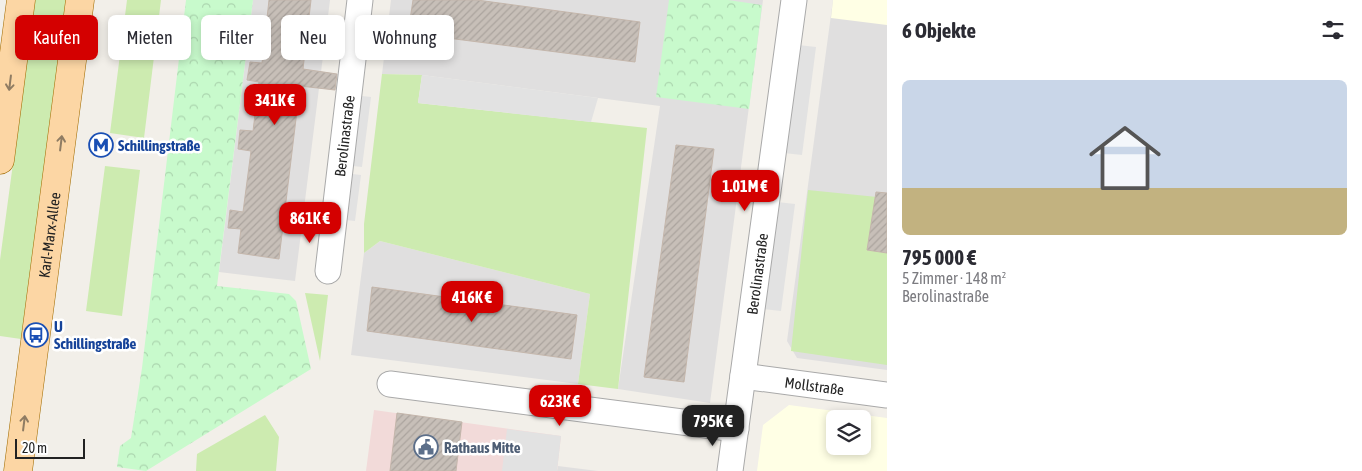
<!DOCTYPE html>
<html lang="de">
<head>
<meta charset="utf-8">
<style>
  body { margin:0; font-family:"Asap Condensed",sans-serif; background:#f7f7f7; color:#2b2b33; height:100vh; display:flex; flex-direction:column; font-size:19px; white-space:nowrap }
  * { box-sizing:border-box; margin:0 }
  p { font-size:16px; color:#7c7c81 }
  .icon { flex:none; width:28px; height:28px; fill:none; stroke:currentColor; stroke-width:2; stroke-linecap:round; stroke-linejoin:round }
  .map { position:relative; flex:1; overflow:hidden }
  .sheet { display:flex; flex-direction:column; background:#fff; width:475px }
  .sheet>* { flex:none }
  .banner { position:absolute; left:15px; top:15px; width:475px; height:45px; display:flex; gap:10px }
  .controls { position:absolute; left:826px; top:410px; display:grid; gap:10px }
  .controls a { display:grid; place-items:center; width:45px; height:45px; border-radius:8px; background:#fff; box-shadow:0 2px 8px #0003; font-size:25px }
  .scale { position:absolute; left:15px; bottom:12px; width:70px; box-sizing:border-box; padding-left:5px; border:2px solid #222; border-top:0; font-size:14px; line-height:18px; white-space:nowrap; color:#222; -webkit-text-stroke:4px #fff; paint-order:stroke }
  .price { position:absolute; translate:-50% -42px; padding:0 11px; border-radius:10px; background:#d40000; color:#fff; font-size:16px; line-height:32px; filter:drop-shadow(0 1px 2px #0008) }
  .price::after { content:''; position:absolute; left:50%; top:30px; width:15px; height:11px; margin-left:-8px; background:inherit; clip-path:polygon(0 0,100% 0,50% 100%) }
  .price.selected { background:#222; color:#fff }
  ul { padding:0; list-style:none }
  li { display:grid; align-content:center; gap:10px; height:265px; padding:0 15px }
  li+li { border-top:1px solid #e1e1e2 }
  li span { display:grid; place-items:center; height:155px; border-radius:8px; color:#555 }
  li>.icon { margin-inline-start:auto }
  span .icon { width:90px; height:90px; fill:#fffc; stroke-width:1 }
  li b { font-size:21px }
  h2 { display:flex; justify-content:space-between; align-items:center; height:60px; padding:0 15px; font-size:21px }
  .pill { padding:0 18px; border-radius:8px; background:#fff; box-shadow:0 2px 8px #0003; font-size:18px; line-height:45px }
  .pill.selected { background:#d40000; color:#fff }
  main { display:flex; flex:1; min-height:0 }
  .map>svg:first-child { display:block }
</style>
</head>
<body>
<main>
<div class="map">
<svg width="887" height="471" viewBox="0 0 887 471">
  <defs>
    <pattern id="park-crowns" width="20" height="18" patternUnits="userSpaceOnUse" patternTransform="scale(1.25)"><rect width="20" height="18" fill="#c8facc"/><path d="M2 6a3 3 0 1 1 6 0M12 15a3 3 0 1 1 6 0" fill="none" stroke="#acd6af"/></pattern>
    <pattern id="building-hatch" width="6" height="6" patternUnits="userSpaceOnUse" patternTransform="scale(1.25)"><rect width="6" height="6" fill="#c7bfb8"/><path d="M-1 1l2-2M0 6l6-6M5 7l2-2" fill="none" stroke="#aba49e"/></pattern>
  </defs>
  <rect width="100%" height="100%" fill="#f2efe9"/>
  <path fill="#e0dfdf" d="M253 0H330L295 281 219 272Z
    M391 0H763L710 403 618 389 660 106 422 75 382 74Z
    M833 0H887V370L797 358 787 341Z
    M380 241 590 294 578 384 351 355 364 253Z
    M558 466 598 471H557Z"/>
  <path fill="#f2dad9" d="M374 410 561 436 557 471H366Z"/>
  <path fill="#ffffe5" fill-rule="evenodd" d="M833 0H887V25L831 18Z
    M789 405 887 418V471H757L763 425ZM835 419H862V446H835Z"/>
  <path fill="#cdebb0" d="M35 0H67L21 339 0 336V260Z
    M127 0H161L144 138 110 133Z
    M382 74 422 75 418 103 647 128 618 389 578 384 590 294 380 241 364 253V224Z
    M105 166 140 170 122 316 86 311Z
    M808 190 887 198 873 211 867 250 887 253V365L791 351Z
    M305 293 328 295 320 361Z
    M265 415 279 437 276 471H196L197 454Z"/>
  <path fill="url(#park-crowns)" d="M186 0H253L217 286 289 294 296 301 311 369 146 471 117 467 120 446 131 438 142 368Z
    M669 0H728L762 5 749 109 656 97Z"/>
  <path fill="#e2e2e2" d="M361 28 379 31 376 51 359 48Z
    M798 45 816 47 802 155 784 153Z
    M422 75 598 98 591 122 418 103Z
    M353 95 371 97 362 167 344 165Z
    M344 173 361 175 355 221 338 219Z
    M777 202 795 204 781 311 763 309Z
    M507 429 561 436 557 471H502Z"/>
  <path fill="url(#building-hatch)" stroke="#c4b6ab" d="M269 0H311L303 69 337 74 335 90 300 86 279 259 238 253 241 229 228 228 230 210 243 212 251 151 238 149 240 130 253 131 259 82 247 80 250 62 262 63Z
    M413 0H477L640 22 635 62 408 33Z
    M676 145 714 149 684 382 644 377Z
    M876 192 887 193V253L867 250Z
    M372 287 577 315 571 359 367 331Z
    M397 413 462 422 456 471H390Z"/>
  <g fill="none" stroke-linecap="round" stroke-linejoin="round">
    <g stroke="#a9a9a9" stroke-width="27">
      <g id="minor">
        <path id="s1" d="M328 271 360 0"/>
        <path id="s2" d="M743 376 887 395"/>
        <path d="M390 384 736 429"/>
        <path id="s3" d="M730 471 794 0"/>
      </g>
    </g>
    <g stroke="#a06b00" stroke-width="29">
      <g id="primary">
        <path d="M0 160 21 0"/>
        <path id="s4" d="M18 471 80 0"/>
      </g>
    </g>
    <use href="#minor" stroke="#fff" stroke-width="25"/>
    <use href="#primary" stroke="#fcd6a4" stroke-width="28"/>
  </g>
  <defs><path id="oneway-shaft" d="M-6 0H5M1.5-3L5.5 0L1.5 3" fill="none" stroke-width="1.6" stroke-linecap="round" stroke-linejoin="round" transform="scale(1.25)"/></defs>
  <g stroke="#8f7c63">
    <use href="#oneway-shaft" transform="translate(10 83) rotate(97)"/>
    <use href="#oneway-shaft" transform="translate(61 143) rotate(-83)"/>
    <use href="#oneway-shaft" transform="translate(24 423) rotate(-83)"/>
  </g>
  <defs>
    <g id="metro-ring" transform="scale(1.25)"><circle r="9.5" fill="#fff" stroke="#1a4fb4" stroke-width="1.5"/><path d="M-5.5 5V-5H-3L0 0L3-5H5.5V5H3V-.5L0 4L-3-.5V5Z" fill="#1a4fb4"/></g>
    <g id="bus-ring" transform="scale(1.25)"><circle r="9.5" fill="#fff" stroke="#1a4fb4" stroke-width="1.5"/><path d="M-5-6H5V4H4V6H2V4H-2V6H-4V4H-5ZM-3.5-4V0h7V-4ZM-3.5 1.2v1.5H-2V1.2ZM2 1.2v1.5H3.5V1.2Z" fill="#1a4fb4"/></g>
    <g id="civic-ring" transform="scale(1.25)"><circle r="9.5" fill="#fff" stroke="#5c6f8a" stroke-width="1.5"/><path d="M-.6-6.5H3V-4.5H.6V-3L4-1V1h2V6H-6V1h2V-1L-.6-3ZM-1.2 2.5V6h2.4V2.5Z" fill="#5c6f8a"/></g>
  </defs>
  <g fill-rule="evenodd">
    <use href="#metro-ring" x="101" y="145"/>
    <use href="#bus-ring" x="36" y="335"/>
    <use href="#civic-ring" x="426" y="447"/>
  </g>
  <g text-anchor="middle" dominant-baseline="central" stroke-width="5" stroke-linejoin="round" paint-order="stroke">
    <g font-size="15" fill="#222" stroke="#fff">
      <text stroke="none"><textPath href="#s1" startOffset="136">Berolinastraße</textPath></text>
      <text stroke="none"><textPath href="#s4" startOffset="238">Karl-Marx-Allee</textPath></text>
      <text stroke="none"><textPath href="#s3" startOffset="199">Berolinastraße</textPath></text>
      <text stroke="none"><textPath href="#s2" startOffset="72">Mollstraße</textPath></text>
    </g>
    <g font-size="15" font-weight="bold" fill="#164399" stroke="#fff" text-anchor="start">
      <text x="118" y="145">Schillingstraße</text>
      <text x="54" y="326">U<tspan x="54" dy="17">Schillingstraße</tspan></text>
    </g>
    <g font-size="15" font-weight="bold" fill="#4e5e75" stroke="#fff" text-anchor="start">
      <text x="444" y="447">Rathaus Mitte</text>
    </g>
  </g>
</svg>
<div class="controls">
<a><svg class="icon" aria-label="layers" viewBox="0 0 24 24"><path d="M12 4l9 5-9 5-9-5zM3 14l9 5 9-5"/></svg></a>
</div>
<div class="scale">20 m</div>
<b class="price" style="left:275px;top:126px">341K €</b>
<b class="price" style="left:745px;top:212px">1.01M €</b>
<b class="price" style="left:310px;top:244px">861K €</b>
<b class="price" style="left:472px;top:323px">416K €</b>
<b class="price" style="left:560px;top:427px">623K €</b>
<b class="price selected" style="left:713px;top:447px">795K €</b>
<div class="banner">
<a class="pill selected">Kaufen</a>
<a class="pill">Mieten</a>
<a class="pill">Filter</a>
<a class="pill">Neu</a>
<a class="pill">Wohnung</a>
</div>
</div>
<section class="sheet">
<h2>6 Objekte<svg class="icon" aria-label="filters" viewBox="0 0 24 24"><path d="M4 7h16M4 17h16"/><circle cx="9" cy="7" r="2"/><circle cx="15" cy="17" r="2"/></svg></h2>
<ul>
<li><span style="background:linear-gradient(#c9d6e8 70%,#c2b280 0)"><svg class="icon" aria-label="home" viewBox="0 0 24 24"><path d="M3 11l9-7 9 7M6 9v11h12V9"/></svg></span><div><b>795 000 €</b><p>5 Zimmer · 148 m²</p><p>Berolinastraße</p></div></li>
</ul>
</section>
</main>
</body>
</html>
